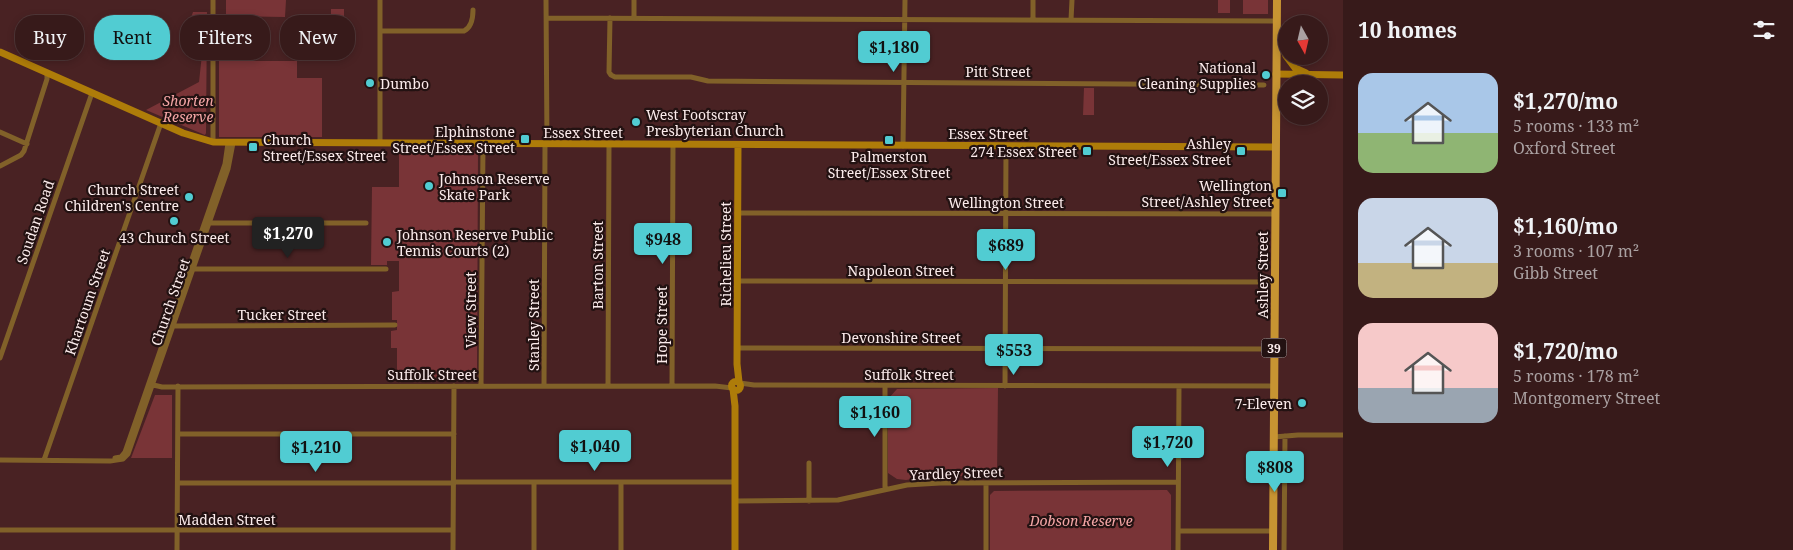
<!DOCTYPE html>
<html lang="en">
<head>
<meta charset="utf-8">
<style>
  body { margin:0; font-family:"Noto Serif",serif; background:#3e2323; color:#f1f3f6; height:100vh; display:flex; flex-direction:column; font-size:19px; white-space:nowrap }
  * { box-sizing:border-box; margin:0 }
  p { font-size:16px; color:#aaa1a2 }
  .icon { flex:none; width:28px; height:28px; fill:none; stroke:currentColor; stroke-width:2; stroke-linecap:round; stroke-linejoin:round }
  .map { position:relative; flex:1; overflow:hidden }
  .details { display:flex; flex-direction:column; background:#371a1a; width:450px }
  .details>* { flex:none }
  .hud { position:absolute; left:15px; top:15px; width:475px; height:45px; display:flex; gap:10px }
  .needle { width:32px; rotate:172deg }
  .fabs { position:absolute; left:1278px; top:15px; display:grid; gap:10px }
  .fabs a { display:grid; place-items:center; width:50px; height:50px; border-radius:50%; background:#371a1a; box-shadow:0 2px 8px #0003,0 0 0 1px #513839; font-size:25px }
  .price { position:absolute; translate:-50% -42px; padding:0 11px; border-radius:5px; background:#51ccd2; color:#111; font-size:16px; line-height:32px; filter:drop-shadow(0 1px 2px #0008) }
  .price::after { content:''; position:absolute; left:50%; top:30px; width:15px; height:11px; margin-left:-8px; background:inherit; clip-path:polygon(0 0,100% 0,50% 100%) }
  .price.on { background:#222; color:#fff }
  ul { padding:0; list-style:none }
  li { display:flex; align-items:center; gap:15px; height:125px; padding:0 15px }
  li span { display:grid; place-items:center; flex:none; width:140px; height:100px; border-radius:15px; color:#555 }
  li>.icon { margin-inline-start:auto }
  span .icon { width:60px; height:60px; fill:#fffc; stroke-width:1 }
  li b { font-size:21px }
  h2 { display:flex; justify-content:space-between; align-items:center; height:60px; padding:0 15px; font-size:21px }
  .tag { padding:0 18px; border-radius:20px; background:#371a1a; box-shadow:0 2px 8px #0003,0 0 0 1px #513839; font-size:18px; line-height:45px }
  .tag.on { background:#51ccd2; color:#111 }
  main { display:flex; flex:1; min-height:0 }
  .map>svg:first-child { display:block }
</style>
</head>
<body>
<main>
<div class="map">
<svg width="1343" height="550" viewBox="0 0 1343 550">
  <rect width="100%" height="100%" fill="#492223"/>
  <path fill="#793437" d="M226 0H286L285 17 226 16Z
    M1218 0H1230V13H1218Z
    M1243 0H1268V14H1243Z
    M331 9H344V34H331Z
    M193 12H207L206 133 205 135 146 110 199 82 203 45 194 42 188 27Z
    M219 61H297V78H322V137H219Z
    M1084 88H1094V115H1083Z
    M478 151 477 379H397V348H391V331L397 330V320H392V292L399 291V261H387V265H371L372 187H399V152Z
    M998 388 997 476H933L906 480 897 479 888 473V399L897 389Z
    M155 395H172V458H131Z
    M1167 490 1171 495V550H990V495L994 491Z"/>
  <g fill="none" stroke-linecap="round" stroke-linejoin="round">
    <path stroke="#816129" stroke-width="5" d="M380 0V143
      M546 0 547 144
      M547 18 1277 21
      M610 18 609 72 611 75 615 77H691L708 81 1264 85
      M634 18V0
      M1033 20V0
      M1071 20 1072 0
      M380 31H464C472 27 473 18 473 10
      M0 132 27 144
      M213 142V0
      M903 146 905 0
      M0 166 21 155 24 151 47 79V73
      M737 213 1275 214
      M207 223H366
      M191 269H386
      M737 281 1274 282
      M173 326 395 325
      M737 348 1274 349
      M0 358 92 93
      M740 383 754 385 1274 386
      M149 384 162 387 715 386 732 388
      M481 386 483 144
      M544 386 545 144
      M608 386 609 144
      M672 386 673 145
      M1005 386 1006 146
      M178 434H454
      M1274 437 1298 435H1343
      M115 458 121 457 125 452 225 164 228 143
      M0 460 110 461 123 459 128 454 228 169 233 143
      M44 460 161 123
      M454 482H735
      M178 483H454
      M986 483V550
      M885 489V386
      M735 501 838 500 907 485 940 483 1178 482
      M809 501V463
      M0 530H453
      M1178 531H1273
      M177 550 178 386
      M453 550 454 386
      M534 550V482
      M621 550V482
      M1178 550 1179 386
      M1284 550 1285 436"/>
    <path stroke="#ae7c09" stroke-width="7" d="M1278 32 1286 56
      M0 52 183 133 213 142 1275 147
      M1286 56 1295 68 1306 73
      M1276 74 1343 75
      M738 145 737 364 739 382
      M731.5 386a4.5 4.5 0 1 1 9 0a4.5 4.5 0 1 1-9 0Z
      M733 389 735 406V550"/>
    <path stroke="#c79432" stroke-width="8" d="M1273 550 1277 0"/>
  </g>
  <g fill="#51ccd2" stroke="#231212" stroke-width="2">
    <circle cx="1266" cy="75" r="5"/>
    <circle cx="370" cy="83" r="5"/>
    <circle cx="636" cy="122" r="5"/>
    <rect x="520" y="134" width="10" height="10" rx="2.5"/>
    <rect x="884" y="135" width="10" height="10" rx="2.5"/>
    <rect x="248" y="142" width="10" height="10" rx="2.5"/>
    <rect x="1082" y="146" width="10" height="10" rx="2.5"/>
    <rect x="1236" y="146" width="10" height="10" rx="2.5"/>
    <circle cx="429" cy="186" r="5"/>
    <rect x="1277" y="188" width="10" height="10" rx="2.5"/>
    <circle cx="189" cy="197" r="5"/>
    <circle cx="174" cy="221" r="5"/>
    <circle cx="387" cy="242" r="5"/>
    <circle cx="1302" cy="403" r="5"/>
  </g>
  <g text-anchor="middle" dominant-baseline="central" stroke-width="4.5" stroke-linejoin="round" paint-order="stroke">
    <rect fill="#231212" stroke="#bbabab" stroke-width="1" x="1261.5" y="338.5" width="25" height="19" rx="4"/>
    <g font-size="12" font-weight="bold" fill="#fcecec">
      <text x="1274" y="348">39</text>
    </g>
    <g font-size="14" fill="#fcecec" stroke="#231212" text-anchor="end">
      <text x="1256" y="67">National<tspan x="1256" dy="16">Cleaning Supplies</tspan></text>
      <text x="380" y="83" text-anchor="start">Dumbo</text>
      <text x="646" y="114" text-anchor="start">West Footscray<tspan x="646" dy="16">Presbyterian Church</tspan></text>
      <text x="515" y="131">Elphinstone<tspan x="515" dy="16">Street/Essex Street</tspan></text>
      <text x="263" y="139" text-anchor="start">Church<tspan x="263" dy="16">Street/Essex Street</tspan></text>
      <text x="1231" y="143">Ashley<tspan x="1231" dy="16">Street/Essex Street</tspan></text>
      <text x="1077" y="151">274 Essex Street</text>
      <text x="889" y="156" text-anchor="middle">Palmerston<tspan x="889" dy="16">Street/Essex Street</tspan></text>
      <text x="439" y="178" text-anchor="start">Johnson Reserve<tspan x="439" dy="16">Skate Park</tspan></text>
      <text x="1272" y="185">Wellington<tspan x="1272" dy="16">Street/Ashley Street</tspan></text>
      <text x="179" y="189">Church Street<tspan x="179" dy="16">Children's Centre</tspan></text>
      <text x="397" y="234" text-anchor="start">Johnson Reserve Public<tspan x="397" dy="16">Tennis Courts (2)</tspan></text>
      <text x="174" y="237" text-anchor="middle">43 Church Street</text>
      <text x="1292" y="403">7-Eleven</text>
    </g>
    <g font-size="14" fill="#fcecec" stroke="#231212">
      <text x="998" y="71">Pitt Street</text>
      <text x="583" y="132">Essex Street</text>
      <text x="988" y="133">Essex Street</text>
      <text x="1006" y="202">Wellington Street</text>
      <text transform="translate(35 222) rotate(-71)">Soudan Road</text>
      <text transform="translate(725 254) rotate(-90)">Richelieu Street</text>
      <text transform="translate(597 265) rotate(-90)">Barton Street</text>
      <text x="901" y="270">Napoleon Street</text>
      <text transform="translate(1262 275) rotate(-90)">Ashley Street</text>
      <text transform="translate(87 302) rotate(-71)">Khartoum Street</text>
      <text transform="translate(170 302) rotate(-71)">Church Street</text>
      <text transform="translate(470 310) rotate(-90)">View Street</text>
      <text x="282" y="314">Tucker Street</text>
      <text transform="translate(533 325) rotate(-90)">Stanley Street</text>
      <text transform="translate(661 325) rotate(-90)">Hope Street</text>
      <text x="901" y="337">Devonshire Street</text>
      <text x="432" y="374">Suffolk Street</text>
      <text x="909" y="374">Suffolk Street</text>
      <text transform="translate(956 473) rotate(-2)">Yardley Street</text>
      <text x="227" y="519">Madden Street</text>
    </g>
    <g font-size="14" font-style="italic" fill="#f5a6a6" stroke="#231212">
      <text x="188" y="100">Shorten<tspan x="188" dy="16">Reserve</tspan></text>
      <text x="1081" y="520">Dobson Reserve</text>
    </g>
  </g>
</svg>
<div class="fabs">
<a><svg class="needle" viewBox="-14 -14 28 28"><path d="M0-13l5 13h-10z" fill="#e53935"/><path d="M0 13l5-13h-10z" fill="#aaa1a2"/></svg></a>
<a><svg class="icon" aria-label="layers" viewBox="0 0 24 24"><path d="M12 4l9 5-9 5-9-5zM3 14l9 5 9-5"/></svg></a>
</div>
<b class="price" style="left:894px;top:73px">$1,180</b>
<b class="price on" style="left:288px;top:259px">$1,270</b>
<b class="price" style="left:663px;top:265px">$948</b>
<b class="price" style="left:1006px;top:271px">$689</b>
<b class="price" style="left:1014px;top:376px">$553</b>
<b class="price" style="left:875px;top:438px">$1,160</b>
<b class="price" style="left:1168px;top:468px">$1,720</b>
<b class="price" style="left:595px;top:472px">$1,040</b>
<b class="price" style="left:316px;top:473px">$1,210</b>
<b class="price" style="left:1275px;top:493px">$808</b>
<div class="hud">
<a class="tag">Buy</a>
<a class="tag on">Rent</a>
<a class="tag">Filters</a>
<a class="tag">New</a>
</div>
</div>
<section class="details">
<h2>10 homes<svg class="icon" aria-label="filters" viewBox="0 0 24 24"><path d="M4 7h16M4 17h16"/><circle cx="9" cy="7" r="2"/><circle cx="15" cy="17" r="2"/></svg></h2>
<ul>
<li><span style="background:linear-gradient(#a9c7e8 60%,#8fb573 0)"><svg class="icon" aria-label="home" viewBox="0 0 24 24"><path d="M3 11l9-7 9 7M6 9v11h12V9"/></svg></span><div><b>$1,270/mo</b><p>5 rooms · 133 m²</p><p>Oxford Street</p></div></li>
<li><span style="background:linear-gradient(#c9d6e8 65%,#c2b280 0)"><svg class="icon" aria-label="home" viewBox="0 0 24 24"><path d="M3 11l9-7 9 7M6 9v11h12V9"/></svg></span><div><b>$1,160/mo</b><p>3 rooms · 107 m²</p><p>Gibb Street</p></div></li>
<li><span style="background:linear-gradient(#f6c9c9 65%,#9aa5b1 0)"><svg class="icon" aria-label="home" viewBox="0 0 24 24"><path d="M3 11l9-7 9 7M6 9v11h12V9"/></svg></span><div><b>$1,720/mo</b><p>5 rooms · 178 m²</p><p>Montgomery Street</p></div></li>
</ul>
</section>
</main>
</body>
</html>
